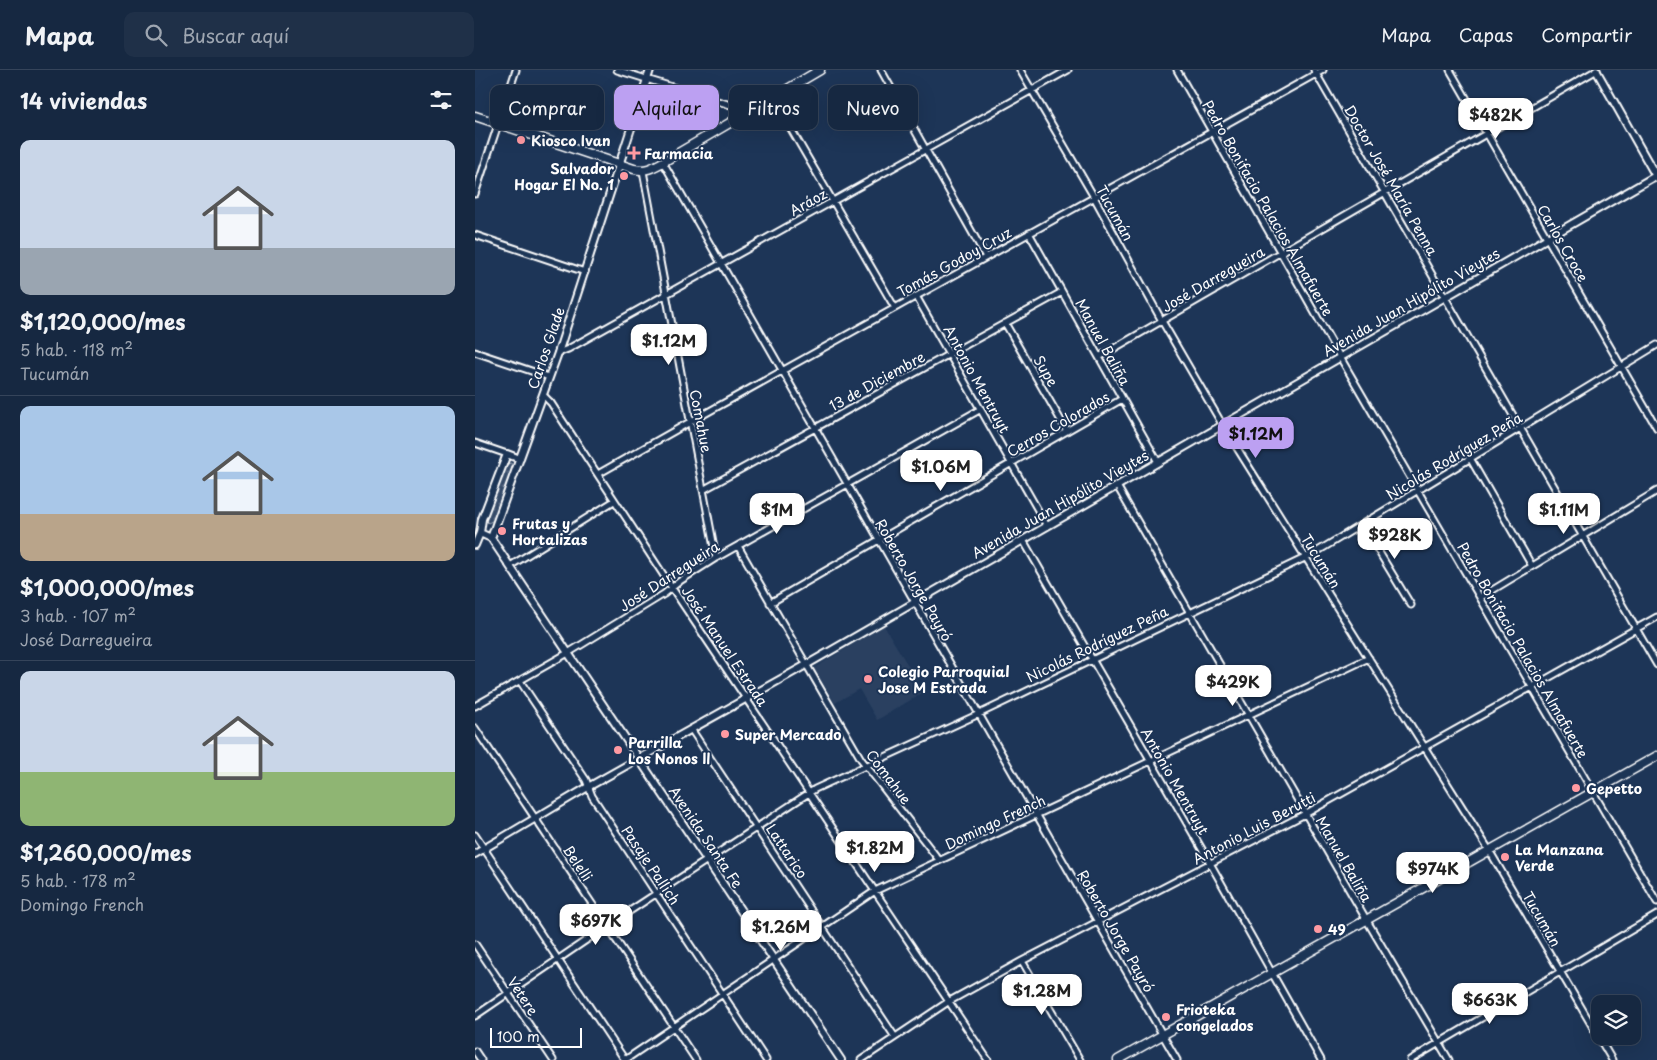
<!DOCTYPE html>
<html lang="es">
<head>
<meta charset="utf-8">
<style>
  body { margin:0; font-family:"Playpen Sans",sans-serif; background:#1f3048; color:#f1f3f6; height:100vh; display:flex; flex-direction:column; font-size:19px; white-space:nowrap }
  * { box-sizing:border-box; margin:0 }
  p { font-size:16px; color:#9ea6b1 }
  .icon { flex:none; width:28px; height:28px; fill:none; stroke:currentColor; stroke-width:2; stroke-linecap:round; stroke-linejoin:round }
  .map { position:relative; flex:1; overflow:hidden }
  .details { display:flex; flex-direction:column; background:#162841; width:475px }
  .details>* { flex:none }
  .top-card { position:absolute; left:15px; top:15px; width:475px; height:45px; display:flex; gap:10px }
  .tools { position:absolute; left:1116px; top:925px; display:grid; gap:10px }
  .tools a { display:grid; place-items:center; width:50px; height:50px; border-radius:10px; background:#162841; box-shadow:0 5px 20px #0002,0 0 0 1px #35445a; font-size:25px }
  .scale { position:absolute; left:15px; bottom:12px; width:92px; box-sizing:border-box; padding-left:5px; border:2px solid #fff; border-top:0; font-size:14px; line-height:18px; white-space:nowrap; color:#fff; -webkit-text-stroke:4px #1d3557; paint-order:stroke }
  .price { position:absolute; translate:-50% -42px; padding:0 11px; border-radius:10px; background:#fff; color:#222; font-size:16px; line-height:32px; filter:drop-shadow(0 1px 2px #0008) }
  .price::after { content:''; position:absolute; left:50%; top:30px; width:15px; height:11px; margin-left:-8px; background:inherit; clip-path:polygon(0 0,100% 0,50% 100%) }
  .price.on { background:#bca0f2; color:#111 }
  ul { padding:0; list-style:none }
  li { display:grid; align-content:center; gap:10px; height:265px; padding:0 20px }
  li+li { border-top:1px solid #35445a }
  li span { display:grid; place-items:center; height:155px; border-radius:10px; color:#555 }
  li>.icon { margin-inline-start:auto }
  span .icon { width:90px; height:90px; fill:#fffc; stroke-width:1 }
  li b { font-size:21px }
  h2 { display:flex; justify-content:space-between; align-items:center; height:60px; padding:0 20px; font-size:21px }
  .chip { padding:0 18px; border-radius:10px; background:#162841; box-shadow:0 5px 20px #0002,0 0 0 1px #35445a; font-size:18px; line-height:45px }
  .chip.on { background:#bca0f2; color:#111 }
  header { display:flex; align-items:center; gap:30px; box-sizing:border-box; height:70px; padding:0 25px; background:#162841; border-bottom:1px solid #35445a }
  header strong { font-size:24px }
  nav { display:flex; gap:28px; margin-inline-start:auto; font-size:18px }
  .search { width:350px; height:45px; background:#1f3048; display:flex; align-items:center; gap:12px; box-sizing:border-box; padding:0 18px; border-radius:10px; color:#9ea6b1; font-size:19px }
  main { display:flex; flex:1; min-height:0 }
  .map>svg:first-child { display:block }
</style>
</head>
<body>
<header>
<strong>Mapa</strong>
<div class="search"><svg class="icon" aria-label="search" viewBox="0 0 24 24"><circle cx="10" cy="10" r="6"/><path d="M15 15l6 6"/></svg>Buscar aquí</div>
<nav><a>Mapa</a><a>Capas</a><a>Compartir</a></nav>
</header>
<main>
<section class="details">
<h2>14 viviendas<svg class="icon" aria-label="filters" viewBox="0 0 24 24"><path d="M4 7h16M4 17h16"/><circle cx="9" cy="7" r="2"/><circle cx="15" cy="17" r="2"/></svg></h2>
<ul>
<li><span style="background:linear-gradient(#c9d6e8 70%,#9aa5b1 0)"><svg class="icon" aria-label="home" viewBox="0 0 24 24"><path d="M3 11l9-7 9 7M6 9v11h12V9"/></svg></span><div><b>$1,120,000/mes</b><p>5 hab. · 118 m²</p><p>Tucumán</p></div></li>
<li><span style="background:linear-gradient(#a9c7e8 70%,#b9a48a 0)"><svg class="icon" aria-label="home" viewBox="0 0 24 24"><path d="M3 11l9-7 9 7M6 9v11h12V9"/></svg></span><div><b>$1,000,000/mes</b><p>3 hab. · 107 m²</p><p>José Darregueira</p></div></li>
<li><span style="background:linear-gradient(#c9d6e8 65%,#8fb573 0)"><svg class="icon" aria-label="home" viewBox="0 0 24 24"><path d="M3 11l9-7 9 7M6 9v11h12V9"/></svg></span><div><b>$1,260,000/mes</b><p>5 hab. · 178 m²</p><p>Domingo French</p></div></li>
</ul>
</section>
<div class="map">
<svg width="1182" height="990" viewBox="0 0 1182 990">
  <defs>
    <pattern id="park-dots" width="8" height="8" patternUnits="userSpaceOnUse" patternTransform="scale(1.25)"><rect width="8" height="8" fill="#364b69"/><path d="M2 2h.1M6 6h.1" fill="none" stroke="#546680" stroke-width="1.8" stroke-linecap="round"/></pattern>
  </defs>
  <rect width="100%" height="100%" fill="#1d3557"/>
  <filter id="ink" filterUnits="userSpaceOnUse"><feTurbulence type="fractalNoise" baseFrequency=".02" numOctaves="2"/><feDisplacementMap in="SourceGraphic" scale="10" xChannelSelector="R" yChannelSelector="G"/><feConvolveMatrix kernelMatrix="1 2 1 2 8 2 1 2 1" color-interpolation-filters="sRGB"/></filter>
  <g filter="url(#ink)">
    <path fill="#2a4161" d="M409 556 449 622 402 650 384 619 360 633 339 598Z"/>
    <path fill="url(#park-dots)" stroke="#9aa5b4" d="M36 393 38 398 19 450 13 453 9 449 31 394Z"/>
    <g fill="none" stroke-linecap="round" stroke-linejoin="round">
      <g stroke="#fff" stroke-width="9">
        <path id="minor" d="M142 0 275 41
          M406 0 511 187
          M545 0 619 127 687 251 747 354 1014 780 1137 990
          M702 0 865 287 1182 832
          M839 0 1182 595
          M975 0 1182 358
          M298 28 420 238
          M188 92 702 990
          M168 101 241 488
          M0 124 41 0
          M554 163 683 392
          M0 165 110 202
          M441 226 572 456
          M530 253 592 361
          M0 282 74 307
          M83 283 93 279 593 0
          M624 287 1122 0
          M68 325 76 333 197 518 513 990
          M0 373 32 384
          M995 388 1057 496
          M123 404 215 352 848 0
          M642 416 891 849 974 990
          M228 420 587 222
          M887 454 936 535
          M548 470 735 793 846 990
          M263 476 386 689 464 790
          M35 496 139 431
          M1006 527 1182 421
          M295 533 647 329
          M45 611 111 710 117 726 291 990
          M0 636 93 583 189 524 205 511 241 488 506 339
          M0 658 221 990
          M216 659 420 967
          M0 765 150 990
          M0 874 78 990
          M547 891 605 990
          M0 946 132 856 340 719 504 644 838 484 1182 275
          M0 981 6 990
          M150 990 400 821 894 588
          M386 990 473 932 547 891 830 744 1182 547
          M935 990 1182 845"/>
      </g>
      <g stroke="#fff" stroke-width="10">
        <path id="tertiary" d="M1121 0 1182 108
          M5 463 16 468 366 990
          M16 468 83 283 175 0
          M0 475 5 463 7 449 32 384 45 389
          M0 784 113 717 331 595 1182 105"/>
      </g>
      <g stroke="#fff" stroke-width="11">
        <path id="secondary" d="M0 46 159 99C171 102 179 97 188 92L345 0
          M643 990 1182 686"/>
      </g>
      <use href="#minor" stroke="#1d3557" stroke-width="5"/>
      <use href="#tertiary" stroke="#1d3557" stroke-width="6"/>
      <use href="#secondary" stroke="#1d3557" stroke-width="8"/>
    </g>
  </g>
  <g fill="#ff9aa2" stroke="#1d3557" stroke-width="2">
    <circle cx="46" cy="70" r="5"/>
    <path d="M156.5 75.5h5v5h5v5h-5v5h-5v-5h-5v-5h5z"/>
    <circle cx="149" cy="106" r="5"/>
    <circle cx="27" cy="461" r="5"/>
    <circle cx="393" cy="609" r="5"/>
    <circle cx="250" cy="664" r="5"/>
    <circle cx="143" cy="680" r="5"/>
    <circle cx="1101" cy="718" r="5"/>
    <circle cx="1030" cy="787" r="5"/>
    <circle cx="843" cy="859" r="5"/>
    <circle cx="691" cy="947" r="5"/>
  </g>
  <g text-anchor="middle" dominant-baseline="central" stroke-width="4" stroke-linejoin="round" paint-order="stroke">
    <g font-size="14" font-weight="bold" fill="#fff" stroke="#1d3557" text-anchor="start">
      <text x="56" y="70">Kiosco Ivan</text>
      <text x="169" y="83">Farmacia</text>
      <text x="139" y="98" text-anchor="end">Salvador<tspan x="139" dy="16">Hogar El No. 1</tspan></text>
      <text x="37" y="453">Frutas y<tspan x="37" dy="16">Hortalizas</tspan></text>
      <text x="403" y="601">Colegio Parroquial<tspan x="403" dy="16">Jose M Estrada</tspan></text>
      <text x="260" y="664">Super Mercado</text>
      <text x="153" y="672">Parrilla<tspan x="153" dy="16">Los Nonos ll</tspan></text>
      <text x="1111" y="718">Gepetto</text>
      <text x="1040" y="779">La Manzana<tspan x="1040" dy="16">Verde</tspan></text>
      <text x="853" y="859">49</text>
      <text x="701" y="939">Frioteka<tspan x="701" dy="16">congelados</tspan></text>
    </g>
    <g font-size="14" fill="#fff" stroke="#1d3557">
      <text transform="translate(916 110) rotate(60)">Doctor José María Penna</text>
      <text transform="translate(333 132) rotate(-29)">Aráoz</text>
      <text transform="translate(793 138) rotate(60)">Pedro Bonifacio Palacios Almafuerte</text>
      <text transform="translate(640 143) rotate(61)">Tucumán</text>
      <text transform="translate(1088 173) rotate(60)">Carlos Croce</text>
      <text transform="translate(479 192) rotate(-29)">Tomás Godoy Cruz</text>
      <text transform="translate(738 209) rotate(-30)">José Darregueira</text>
      <text transform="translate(936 232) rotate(-30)">Avenida Juan Hipólito Vieytes</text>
      <text transform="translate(628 272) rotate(61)">Manuel Baliña</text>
      <text transform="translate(71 278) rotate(-71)">Carlos Glade</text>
      <text transform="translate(571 301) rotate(60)">Supe</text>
      <text transform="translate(502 309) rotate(61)">Antonio Mentruyt</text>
      <text transform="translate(402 311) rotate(-29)">13 de Diciembre</text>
      <text transform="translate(226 351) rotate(79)">Comahue</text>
      <text transform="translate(583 354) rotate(-30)">Cerros Colorados</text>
      <text transform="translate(979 386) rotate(-31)">Nicolás Rodríguez Peña</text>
      <text transform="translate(585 434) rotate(-30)">Avenida Juan Hipólito Vieytes</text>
      <text transform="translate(846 491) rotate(58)">Tucumán</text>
      <text transform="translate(194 506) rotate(-33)">José Darregueira</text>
      <text transform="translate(439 510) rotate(60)">Roberto Jorge Payró</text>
      <text transform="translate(622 574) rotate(-26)">Nicolás Rodríguez Peña</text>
      <text transform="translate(250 576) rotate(56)">José Manuel Estrada</text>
      <text transform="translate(1048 580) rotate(60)">Pedro Bonifacio Palacios Almafuerte</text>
      <text transform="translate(414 707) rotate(53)">Comahue</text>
      <text transform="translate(700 711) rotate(60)">Antonio Mentruyt</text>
      <text transform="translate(520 752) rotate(-25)">Domingo French</text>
      <text transform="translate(779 758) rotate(-28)">Antonio Luis Berutti</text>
      <text transform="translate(231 767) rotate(56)">Avenida Santa Fe</text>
      <text transform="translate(312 781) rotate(56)">Lattarico</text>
      <text transform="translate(869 789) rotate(60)">Manuel Baliña</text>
      <text transform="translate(103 793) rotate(56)">Belelli</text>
      <text transform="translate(176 795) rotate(56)">Pasaje Pallich</text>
      <text transform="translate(1067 849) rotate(60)">Tucumán</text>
      <text transform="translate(641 861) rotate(60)">Roberto Jorge Payró</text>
      <text transform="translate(48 926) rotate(56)">Vetere</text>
    </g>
  </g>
</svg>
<div class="tools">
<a><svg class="icon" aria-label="layers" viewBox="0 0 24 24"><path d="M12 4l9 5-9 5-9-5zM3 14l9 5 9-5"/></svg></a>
</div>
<div class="scale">100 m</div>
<b class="price" style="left:1021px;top:70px">$482K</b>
<b class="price" style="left:194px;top:296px">$1.12M</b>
<b class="price on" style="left:781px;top:389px">$1.12M</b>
<b class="price" style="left:466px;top:422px">$1.06M</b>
<b class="price" style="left:302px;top:465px">$1M</b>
<b class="price" style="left:1089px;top:465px">$1.11M</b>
<b class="price" style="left:920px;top:490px">$928K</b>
<b class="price" style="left:758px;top:637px">$429K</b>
<b class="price" style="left:400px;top:803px">$1.82M</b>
<b class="price" style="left:958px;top:824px">$974K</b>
<b class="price" style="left:121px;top:876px">$697K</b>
<b class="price" style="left:306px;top:882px">$1.26M</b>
<b class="price" style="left:567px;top:946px">$1.28M</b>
<b class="price" style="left:1015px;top:955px">$663K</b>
<div class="top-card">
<a class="chip">Comprar</a>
<a class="chip on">Alquilar</a>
<a class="chip">Filtros</a>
<a class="chip">Nuevo</a>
</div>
</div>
</main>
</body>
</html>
